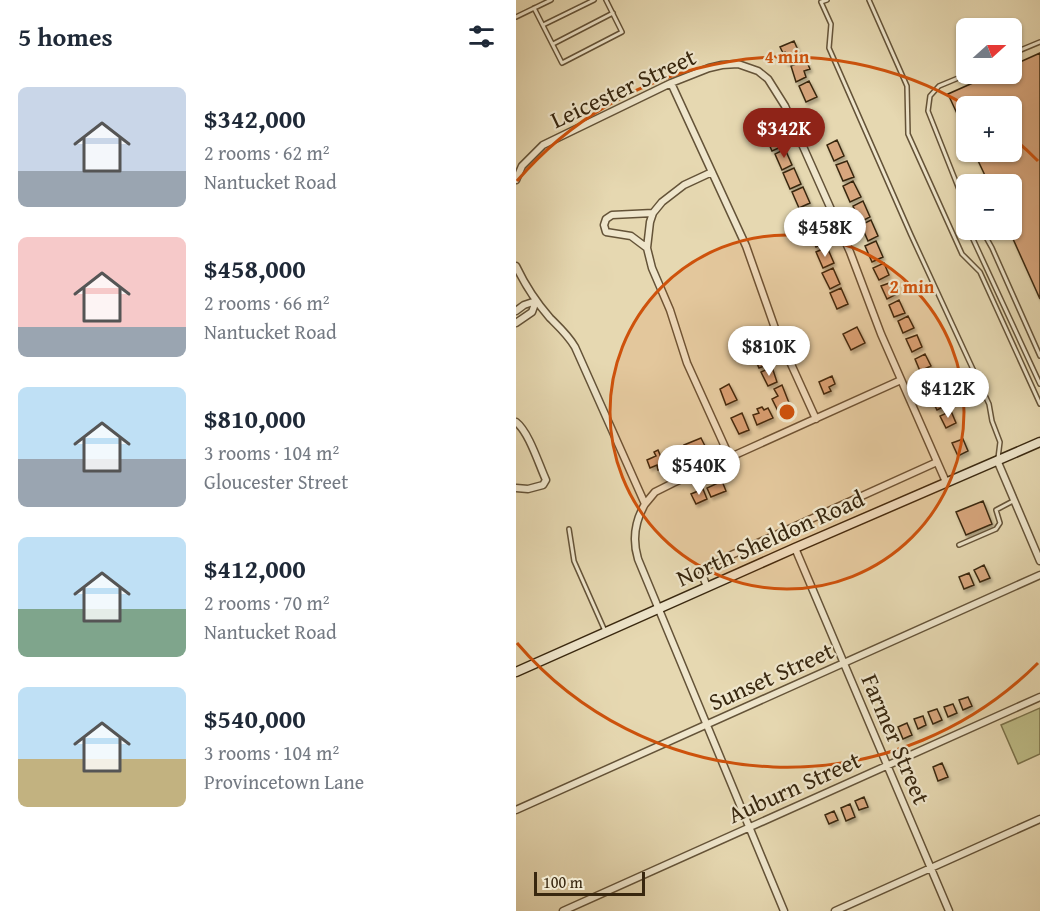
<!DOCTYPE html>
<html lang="en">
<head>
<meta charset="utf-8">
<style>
  body { margin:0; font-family:"Gentium Book Plus",serif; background:#f6f6f7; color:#1f2937; height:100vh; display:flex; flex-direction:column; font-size:22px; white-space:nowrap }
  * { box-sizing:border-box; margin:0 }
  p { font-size:20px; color:#747a83 }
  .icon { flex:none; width:33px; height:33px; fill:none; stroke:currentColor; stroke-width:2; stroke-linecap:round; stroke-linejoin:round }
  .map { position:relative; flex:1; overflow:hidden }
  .sheet { display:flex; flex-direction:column; background:#fff; width:516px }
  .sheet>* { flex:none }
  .needle { width:39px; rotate:69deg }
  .fabs { position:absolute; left:440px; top:18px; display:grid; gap:12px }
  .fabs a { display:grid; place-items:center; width:66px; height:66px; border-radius:9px; background:#fff; box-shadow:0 2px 4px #0004; font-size:30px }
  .scale { position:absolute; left:18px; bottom:15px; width:111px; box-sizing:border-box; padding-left:6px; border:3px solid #38270f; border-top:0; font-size:16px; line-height:21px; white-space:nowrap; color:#38270f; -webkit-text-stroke:4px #efe6cc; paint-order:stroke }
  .price { position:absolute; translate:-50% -51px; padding:0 14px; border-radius:21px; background:#fff; color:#222; font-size:20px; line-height:39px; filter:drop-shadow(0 2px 3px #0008) }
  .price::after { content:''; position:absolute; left:50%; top:36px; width:18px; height:14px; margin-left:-9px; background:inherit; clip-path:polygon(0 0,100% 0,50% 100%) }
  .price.on { background:#8f2418; color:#fff }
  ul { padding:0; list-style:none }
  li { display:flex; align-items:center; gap:18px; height:150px; padding:0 18px }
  li span { display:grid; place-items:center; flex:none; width:168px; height:120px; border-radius:9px; color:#555 }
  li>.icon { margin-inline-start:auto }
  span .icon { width:72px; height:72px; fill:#fffc; stroke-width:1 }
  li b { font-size:26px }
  h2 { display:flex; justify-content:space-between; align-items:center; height:72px; padding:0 18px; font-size:26px }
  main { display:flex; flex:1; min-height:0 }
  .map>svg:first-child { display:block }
</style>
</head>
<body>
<main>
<section class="sheet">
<h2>5 homes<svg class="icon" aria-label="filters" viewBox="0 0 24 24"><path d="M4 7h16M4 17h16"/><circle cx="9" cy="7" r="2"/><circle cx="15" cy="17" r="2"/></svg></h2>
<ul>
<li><span style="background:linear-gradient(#c9d6e8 70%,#9aa5b1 0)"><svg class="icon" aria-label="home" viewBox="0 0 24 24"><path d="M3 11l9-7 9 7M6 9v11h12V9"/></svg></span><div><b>$342,000</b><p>2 rooms · 62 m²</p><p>Nantucket Road</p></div></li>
<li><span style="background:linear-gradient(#f6c9c9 75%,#9aa5b1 0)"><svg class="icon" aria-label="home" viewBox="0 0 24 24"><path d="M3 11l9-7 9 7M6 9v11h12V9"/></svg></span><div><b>$458,000</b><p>2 rooms · 66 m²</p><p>Nantucket Road</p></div></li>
<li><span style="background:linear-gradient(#bfe0f5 60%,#9aa5b1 0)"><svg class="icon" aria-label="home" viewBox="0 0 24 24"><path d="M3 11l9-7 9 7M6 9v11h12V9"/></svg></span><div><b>$810,000</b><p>3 rooms · 104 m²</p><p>Gloucester Street</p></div></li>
<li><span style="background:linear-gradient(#bfe0f5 60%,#7fa58c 0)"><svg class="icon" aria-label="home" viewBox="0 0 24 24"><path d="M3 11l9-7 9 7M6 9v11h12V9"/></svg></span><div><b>$412,000</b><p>2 rooms · 70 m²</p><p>Nantucket Road</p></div></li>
<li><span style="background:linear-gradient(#bfe0f5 60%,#c2b280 0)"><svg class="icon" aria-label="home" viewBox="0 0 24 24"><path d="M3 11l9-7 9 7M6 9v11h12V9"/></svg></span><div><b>$540,000</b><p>3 rooms · 104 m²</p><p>Provincetown Lane</p></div></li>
</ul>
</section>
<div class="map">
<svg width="524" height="911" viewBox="0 0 524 911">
  <defs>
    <filter id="shadow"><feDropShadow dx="2" dy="3" stdDeviation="1.5" flood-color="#0004"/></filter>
  </defs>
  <rect width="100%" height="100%" fill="#e6d8b1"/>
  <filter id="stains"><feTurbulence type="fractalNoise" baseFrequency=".00333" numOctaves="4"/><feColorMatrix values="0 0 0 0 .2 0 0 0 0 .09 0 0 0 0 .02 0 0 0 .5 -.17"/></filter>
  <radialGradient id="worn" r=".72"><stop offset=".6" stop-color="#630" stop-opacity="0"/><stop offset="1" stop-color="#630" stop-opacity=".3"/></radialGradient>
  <path fill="#bdbc87" stroke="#7a724b" stroke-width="1.5" d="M524 708V754L502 764 485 725Z"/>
  <path fill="#d8a67d" stroke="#38270f" stroke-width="1.5" filter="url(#shadow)" d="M278 41 285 57 271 63 268 56 270 55 269 52 267 53 264 47Z
    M524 53V299L493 230H495V184H473L458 152H495V106H450V133L432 94 477 74H495V66Z
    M290 60 294 69 288 71 290 77 280 82 275 66Z
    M293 81 301 97 290 102 283 86Z
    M252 111 259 127 249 132 241 116Z
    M260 130 267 146 256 151 249 135Z
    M321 140 328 156 318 161 311 145Z
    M269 149 276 165 266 170 259 154Z
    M331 161 338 177 327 181 320 165Z
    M278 168 285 184 274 189 267 173Z
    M337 181 345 197 334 202 327 186Z
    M287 187 294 203 283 208 276 192Z
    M347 201 354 217 344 222 337 206Z
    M292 209 300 225 289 230 282 214Z
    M355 220 362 236 352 241 345 225Z
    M304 227 311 242 300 247 293 231Z
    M360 241 367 257 356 262 349 246Z
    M311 247 318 263 307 268 300 252Z
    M368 263 373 275 363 280 357 268Z
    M317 268 324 284 314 289 306 273Z
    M376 282 381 294 371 299 365 286Z
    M325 288 332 304 321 309 314 293Z
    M383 300 389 313 378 317 373 305Z
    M392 316 398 328 387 333 382 321Z
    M341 327 349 343 335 350 327 334Z
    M401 335 406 347 396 352 390 339Z
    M248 349 253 364 243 368 237 354Z
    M409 354 415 366 404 371 399 359Z
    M256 367 261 382 252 386 245 372Z
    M416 374 422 386 411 391 406 379Z
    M316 376 319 384 313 387 315 391 308 394 303 382Z
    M213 384 221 400 210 405 204 389Z
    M266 385 275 408 263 413 256 399 262 396 258 389Z
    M426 393 431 405 421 410 415 398Z
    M246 407 248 410 252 408 257 418 241 425 237 415 243 413 241 409Z
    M435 411 440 423 430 428 424 416Z
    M226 413 233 430 223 434 215 418Z
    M185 438 190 448 173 455 168 445Z
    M447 439 452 451 442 456 436 443Z
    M166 446 170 456 155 465 149 453Z
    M142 450 149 467 142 470 141 465 134 468 131 460 140 456 138 452Z
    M206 481 210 491 195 497 191 488Z
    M187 489 191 499 180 504 175 494Z
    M467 501 476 524 450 535 440 512Z
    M468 565 474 578 464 582 458 570Z
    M453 573 458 585 448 589 443 577Z
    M452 697 456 706 447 710 443 700Z
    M437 704 441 713 432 717 428 707Z
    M421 709 426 720 417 724 412 712Z
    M407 716 410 725 402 729 398 719Z
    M391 723 396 735 387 739 382 727Z
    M426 763 432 777 422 781 417 767Z
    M348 797 352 807 343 810 339 801Z
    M334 804 339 817 330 821 325 808Z
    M318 811 322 820 313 824 309 815Z"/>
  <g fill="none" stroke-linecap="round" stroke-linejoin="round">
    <g stroke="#645338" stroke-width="6">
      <path id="service" d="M311 0 305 2 315 24 313 48 395 235 473 404 476 421 484 442 482 458
        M353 0 391 86 392 134 446 254 464 272 524 404
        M18 8 46 63 106 32 90 0
        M0 17 35 0
        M27 25 78 0
        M37 44 97 13
        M495 54 524 42
        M450 207 412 111 414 96 423 86 452 74
        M455 230 456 237 524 384
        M466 230 476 248 524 356
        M53 529 58 561 89 631
        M443 545 480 529 484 523 480 510 497 501"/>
    </g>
    <g stroke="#645338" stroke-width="9">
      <path id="minor" d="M155 83 230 246 260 331 300 419
        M196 172 168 185 146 202 137 213 134 222 131 248 136 268 154 310 171 363 214 458
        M0 180 6 166 27 145 155 83 193 68 206 65 222 64 242 71 252 79 269 106 334 252 365 334 430 482
        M131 248 115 236 90 232 88 225 90 219 96 215 137 213
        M0 266C9 285 20 302 34 318 43 327 52 335 59 347L129 504C119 521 116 539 122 559L268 911
        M0 311 8 305 20 301
        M0 323 16 312 20 301
        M0 422C13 432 23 465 30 480L27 485 12 489 0 488
        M481 460 524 561
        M129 504 139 492 157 483 385 380
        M279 548 433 911
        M191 587 186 574 191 566 421 462
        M0 810 524 575
        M47 911 524 697
        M319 911 524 819"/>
    </g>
    <g stroke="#38270f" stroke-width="11">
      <path id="secondary" d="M0 672 279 548 524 442"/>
    </g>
    <use href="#service" stroke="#efe6cc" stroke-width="3"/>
    <use href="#minor" stroke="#efe6cc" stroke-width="6"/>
    <use href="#secondary" stroke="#efe6cc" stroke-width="8"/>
  </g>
  <circle cx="271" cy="412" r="177" fill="#ce520c" fill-opacity=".12"/>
  <g fill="none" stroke="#ce520c" stroke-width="3">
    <circle cx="271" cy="412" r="177"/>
    <path d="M522 663A355 355 0 0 1 1 643M1 181A355 355 0 0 1 451 106M497 138A355 355 0 0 1 522 161"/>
  </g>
  <g text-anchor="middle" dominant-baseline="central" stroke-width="4.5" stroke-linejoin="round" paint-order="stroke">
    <g font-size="24" fill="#38270f" stroke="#efe6cc">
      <text transform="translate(107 88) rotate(-25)">Leicester Street</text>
      <text transform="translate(254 538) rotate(-24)">North Sheldon Road</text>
      <text transform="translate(255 676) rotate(-24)">Sunset Street</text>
      <text transform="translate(380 739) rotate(67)">Farmer Street</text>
      <text transform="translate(278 787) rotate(-24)">Auburn Street</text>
    </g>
  </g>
  <circle cx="271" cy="412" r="9" fill="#ce520c" stroke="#efe6cc" stroke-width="3"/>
  <g font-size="18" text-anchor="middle" font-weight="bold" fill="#ce520c" stroke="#efe6cc" stroke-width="4.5" stroke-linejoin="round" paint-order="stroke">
    <text x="271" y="63">4 min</text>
    <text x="396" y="293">2 min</text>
  </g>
  <rect width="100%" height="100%" filter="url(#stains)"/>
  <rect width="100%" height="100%" fill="url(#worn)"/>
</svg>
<div class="fabs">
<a><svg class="needle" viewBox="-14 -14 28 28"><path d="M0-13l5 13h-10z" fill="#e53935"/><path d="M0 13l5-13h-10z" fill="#747a83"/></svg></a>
<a>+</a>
<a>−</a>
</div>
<div class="scale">100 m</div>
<b class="price on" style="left:268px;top:159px">$342K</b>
<b class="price" style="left:309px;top:258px">$458K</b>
<b class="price" style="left:253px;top:377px">$810K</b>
<b class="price" style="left:432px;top:419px">$412K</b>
<b class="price" style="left:183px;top:496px">$540K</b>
</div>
</main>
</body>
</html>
